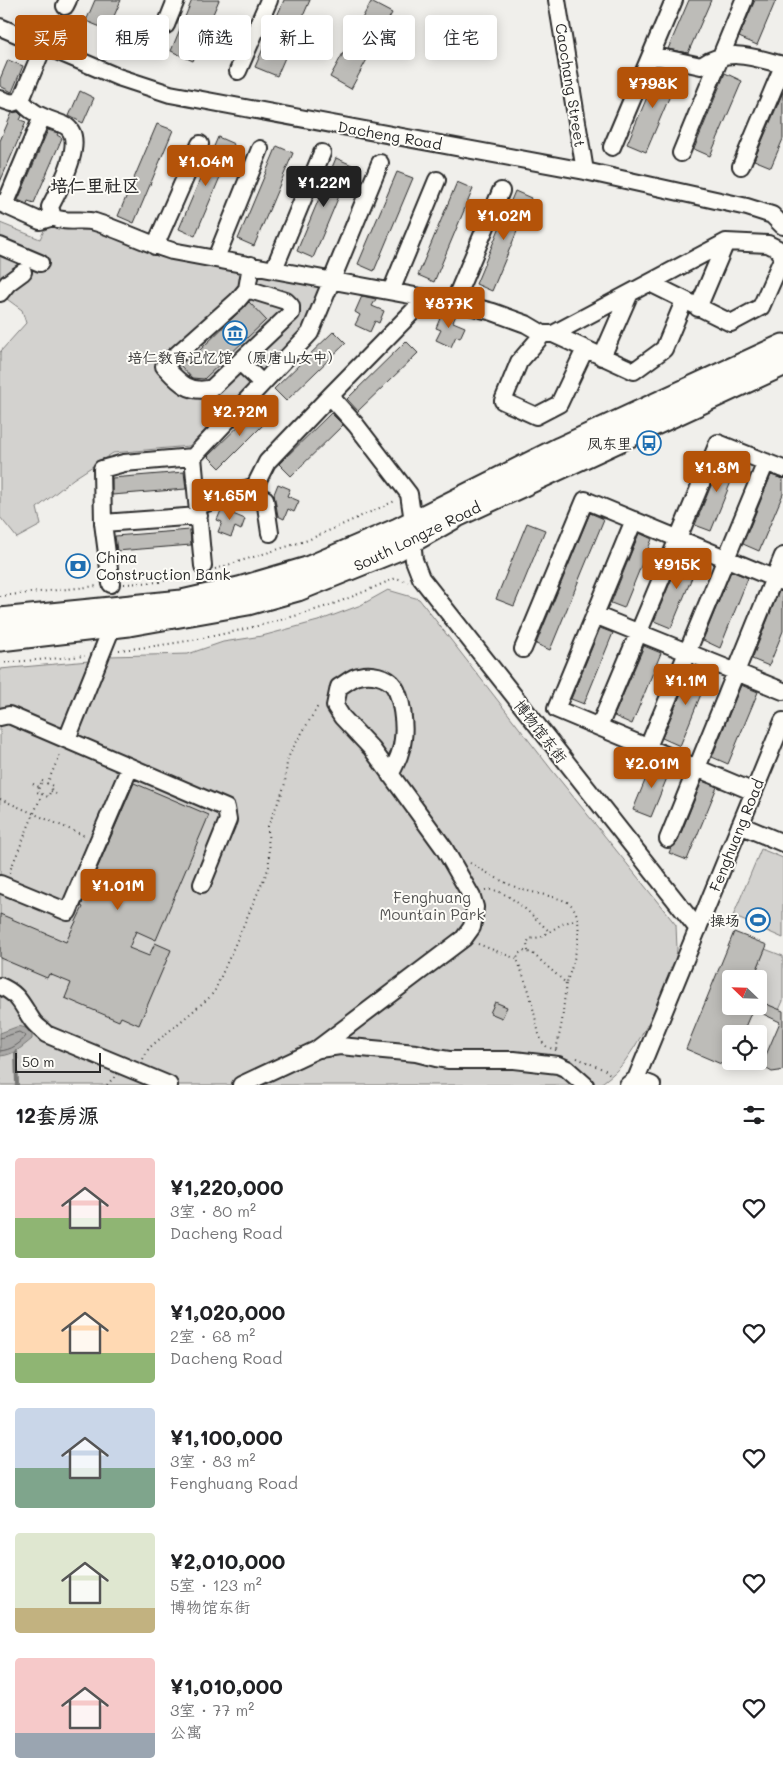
<!DOCTYPE html>
<html lang="zh">
<head>
<meta charset="utf-8">
<style>
  body { margin:0; font-family:Mali,"LXGW WenKai TC",sans-serif; background:#f2f2f2; color:#202124; height:100vh; display:flex; flex-direction:column; font-size:19px; white-space:nowrap }
  * { box-sizing:border-box; margin:0 }
  p { font-size:16px; color:#757577 }
  .icon { flex:none; width:28px; height:28px; fill:none; stroke:currentColor; stroke-width:2; stroke-linecap:round; stroke-linejoin:round }
  .map { position:relative; height:1085px; overflow:hidden }
  .sheet { display:flex; flex-direction:column; background:#fff; flex:1 }
  .sheet>* { flex:none }
  .guide { position:absolute; left:15px; top:15px; width:500px; height:45px; display:flex; gap:10px }
  .needle { width:32px; rotate:293deg }
  .controls { position:absolute; left:722px; top:970px; display:grid; gap:10px }
  .controls a { display:grid; place-items:center; width:45px; height:45px; border-radius:5px; background:#fff; box-shadow:0 2px 12px #0003; font-size:25px }
  .scale { position:absolute; left:15px; bottom:12px; width:86px; box-sizing:border-box; padding-left:5px; border:2px solid #2b2b2b; border-top:0; font-size:14px; line-height:18px; white-space:nowrap; color:#2b2b2b; -webkit-text-stroke:4px #fdfcf7; paint-order:stroke }
  .price { position:absolute; translate:-50% -42px; padding:0 11px; border-radius:5px; background:#b45309; color:#fff; font-size:16px; line-height:32px; filter:drop-shadow(0 1px 2px #0008) }
  .price::after { content:''; position:absolute; left:50%; top:30px; width:15px; height:11px; margin-left:-8px; background:inherit; clip-path:polygon(0 0,100% 0,50% 100%) }
  .price.current { background:#222; color:#fff }
  ul { padding:0; list-style:none }
  li { display:flex; align-items:center; gap:15px; height:125px; padding:0 15px }
  li span { display:grid; place-items:center; flex:none; width:140px; height:100px; border-radius:5px; color:#555 }
  li>.icon { margin-inline-start:auto }
  span .icon { width:60px; height:60px; fill:#fffc; stroke-width:1 }
  li b { font-size:21px }
  h2 { display:flex; justify-content:space-between; align-items:center; height:60px; padding:0 15px; font-size:21px }
  .tag { padding:0 18px; border-radius:5px; background:#fff; box-shadow:0 2px 12px #0003; font-size:18px; line-height:45px }
  .tag.current { background:#b45309; color:#fff }
  .map>svg:first-child { display:block }
</style>
</head>
<body>
<div class="map">
<svg width="783" height="1085" viewBox="0 0 783 1085">
  <rect width="100%" height="100%" fill="#f0efeb"/>
  <filter id="ink" filterUnits="userSpaceOnUse"><feTurbulence type="fractalNoise" baseFrequency=".02" numOctaves="2"/><feDisplacementMap in="SourceGraphic" scale="10" xChannelSelector="R" yChannelSelector="G"/><feConvolveMatrix kernelMatrix="1 2 1 2 8 2 1 2 1" color-interpolation-filters="sRGB"/></filter>
  <g filter="url(#ink)">
    <path fill="#d3d2cf" stroke="#7f7e7d" d="M0 223 40 239 47 224 88 223 323 284 306 329 189 446 113 453 73 479 37 508 41 525 17 538 0 517V352L26 323 22 310 0 294Z
      M388 590 419 599 551 769 676 925C676 933 677 941 677 949 675 975 643 1037 627 1058 620 1069 610 1077 599 1085H0V669L89 661 109 656 188 654 223 642 262 636 318 621 361 605Z
      M761 849 783 858V938L733 916Z
      M765 949 783 956V1001L779 1010 759 1001V979H753Z"/>
    <path fill="#aaa9a7" stroke="#777775" d="M19 1026 32 1030V1039C22 1047 14 1055 0 1056V1033Z"/>
    <g fill="none" stroke-linecap="round" stroke-linejoin="round">
      <path stroke="#5e5d5d" stroke-width="1" d="M0 1038 19 1032 26 1036C20 1044 11 1050 0 1051"/>
      <path stroke="#777775" stroke-width="4" d="M16 1052 17 1085"/>
    </g>
    <path fill="#bdbcb8" stroke="#2b2b2b" d="M95 0H121L108 30 86 21Z
      M192 0H219L193 61 171 51Z
      M284 0H310L277 76 255 67Z
      M689 0H711L688 53 668 49Z
      M755 0H776L757 45 739 37Z
      M371 2 392 13 351 89 330 77Z
      M8 60 23 66 12 92 0 86V79Z
      M660 67 680 72 646 152 627 144Z
      M725 73 742 81 710 156 694 149Z
      M80 91 94 98 83 123 69 116Z
      M783 92V139L771 167 754 160Z
      M18 112 22 116 20 120 26 122 0 182V141L12 113Z
      M157 124 173 130 134 223 118 216Z
      M48 130 58 133 57 135 62 138 34 203 28 201 27 204 18 200Z
      M218 137 234 144 195 236 179 229Z
      M277 146 293 153 254 246 238 239Z
      M336 158 352 165 313 258 297 251Z
      M397 172 413 178 374 271 358 264Z
      M457 182 473 189 434 282 418 275Z
      M515 191 531 198 492 291 476 284Z
      M362 296 376 299 372 306 384 311 379 323 375 321 370 332 355 325 360 315 355 312Z
      M249 302 266 320 204 379 192 378 180 365 196 351 198 352Z
      M443 311 457 313 453 322 465 327 460 338 456 336 451 347 436 340 441 330 436 328Z
      M334 331 346 343 286 401 274 389Z
      M406 341 418 353 358 411 347 399Z
      M260 405 271 417 220 468 208 456Z
      M331 413 343 425 291 476 279 464Z
      M723 456 739 462 711 531 695 525Z
      M184 472 186 489 112 495V478Z
      M771 475 783 479V494L759 551 743 544Z
      M278 484 290 489 287 496 299 501 294 512 288 509 284 519 278 516 274 494Z
      M231 505 236 507 233 514 245 519 241 530 235 527 231 537 218 532 222 522 217 520 222 508Z
      M590 513 604 519 550 650 536 644Z
      M527 523 545 530 514 606 496 599Z
      M190 530 191 545 117 551 115 536Z
      M639 533 652 539 624 608 611 603Z
      M683 552 700 558 671 628 654 621Z
      M731 571 748 578 720 648 703 640Z
      M779 591 783 592V631L769 666 752 659Z
      M600 628 613 633 584 704 571 699Z
      M644 646 661 653 632 724 614 716Z
      M693 665 710 672 680 746 662 738Z
      M741 685 758 692 728 764 712 757Z
      M653 761 671 768 651 817 633 810Z
      M702 781 717 787 687 860 669 853 671 848 677 843Z
      M134 783 209 815 156 940 136 931 129 948 149 956 155 943 171 950 139 1025 121 1017 119 1021 65 998 71 983 49 974 47 978 0 958V914L66 942 83 907 81 906Z
      M734 932 767 945 753 979H731V1006H754L742 1034H731V1060L728 1067 686 1049Z
      M759 1001 783 1011V1070L779 1071 772 1072 765 1068 763 1062 780 1022 759 1012Z
      M495 1002 507 1007 502 1018 490 1013Z"/>
    <g fill="none" stroke-linecap="round" stroke-linejoin="round">
      <g stroke="#2b2b2b" stroke-width="20">
        <path id="minor" d="M557 0 585 171
          M65 6 68 0
          M166 25 176 0
          M0 27 118 77 170 94 585 171 747 207 772 215 783 226
          M651 55 701 66C729 47 753 57 783 65
          M238 71 269 0
          M0 99 12 103 21 100C32 115 47 118 64 125 89 137 58 191 50 207L53 217C66 224 82 218 95 222 121 230 146 243 172 251L426 298 454 302 493 312 526 324 543 334H553L726 242 768 244 778 249 783 257 761 307 731 323 650 283
          M21 100 44 45
          M612 147 674 0
          M681 153 744 0
          M741 166 783 66
          M0 203 40 221 53 217
          M5 205 42 117
          M0 246 40 263
          M155 246 200 144
          M216 258 260 149
          M274 269 322 153
          M247 289 286 301 291 306V313L212 388C189 395 178 381 164 366L237 301 247 289 251 265
          M391 291 437 180
          M0 293 8 283 23 272
          M454 302 501 191
          M698 308 726 242
          M543 334 519 362 503 401 536 416 559 404 585 349
          M553 334 634 371 664 349 684 301
          M602 357 630 293
          M240 362 262 383
          M330 396 356 425 409 494 413 521 412 540 414 560 421 578 698 929
          M193 457 203 566
          M255 486 259 496 265 499 270 533
          M198 506 255 486 267 462 330 396 426 298
          M634 520 556 709 754 792
          M103 523 199 516
          M111 584 103 523 102 469 124 463 193 457 310 333 380 163
          M595 615 783 691
          M523 649 585 500 783 582
          M0 717 9 715 226 808 228 820 202 884
          M599 727 718 443 783 469
          M67 739 112 627
          M648 747 766 462
          M740 825 783 843
          M668 839 783 556
          M0 884 68 912 130 767
          M0 986C19 994 21 1004 32 1020 35 1025 41 1029 46 1034L169 1085
          M319 1049 340 1046 416 1053 436 1058 449 1060H514L558 1065 567 1069 585 1085
          M636 1079 652 1085
          M241 1085 316 1050 464 938 472 927 474 916 475 907 472 897 444 848 372 749 342 717 335 706 339 687C345 684 352 677 359 676 371 673 387 676 394 686 402 698 405 725 403 739 402 752 396 763 390 775
          M628 1085 636 1079 783 721"/>
      </g>
      <g stroke="#2b2b2b" stroke-width="25">
        <path id="major" d="M0 619 182 601 239 588 307 568 398 529 560 448 783 345
          M0 640 129 625 248 604 298 590 397 550 457 516 783 365"/>
      </g>
      <path stroke="#2b2b2b" stroke-width="2" stroke-dasharray="1 4" stroke-linecap="butt" d="M215 569 308 540 395 501
        M124 584 159 582 191 574
        M0 596 97 586
        M119 650C186 644 253 629 318 609 344 601 370 589 396 578L408 582
        M0 663 85 656
        M42 781 53 786 48 797 37 792Z
        M33 784 39 787
        M47 784 61 752
        M51 791 56 794
        M0 799 85 836
        M470 863C486 872 503 883 521 889 532 893 560 897 569 903 588 918 574 964 566 983
        M9 873 42 794
        M485 890C506 886 534 918 549 931
        M478 944 517 959
        M528 951 527 944 529 939 541 937 562 924 577 919
        M556 1050 547 1047 542 1042 539 1034 529 991 517 959 518 954 524 951 532 953 566 983 562 1022 556 1050
        M577 1058 605 1070 612 1076
        M143 1059 149 1048 210 997 215 990 267 872 269 866 268 826 282 793 285 783 287 762 290 753 318 706
        M107 1085 115 1076"/>
      <use href="#minor" stroke="#fdfcf7" stroke-width="16"/>
      <use href="#major" stroke="#fdfcf7" stroke-width="21"/>
    </g>
  </g>
  <defs>
    <g id="museum-ring" transform="scale(1.25)"><circle r="9.5" fill="#fdfcf7" stroke="#1f6fb2" stroke-width="1.5"/><path d="M0-6L6-3V-2H-6V-3ZM-5-1h2V3h-2ZM-1-1h2V3h-2ZM3-1h2V3H3ZM-6 4H6V6H-6Z" fill="#1f6fb2"/></g>
    <g id="bus-ring" transform="scale(1.25)"><circle r="9.5" fill="#fdfcf7" stroke="#1f6fb2" stroke-width="1.5"/><path d="M-5-6H5V4H4V6H2V4H-2V6H-4V4H-5ZM-3.5-4V0h7V-4ZM-3.5 1.2v1.5H-2V1.2ZM2 1.2v1.5H3.5V1.2Z" fill="#1f6fb2"/></g>
    <g id="bank-ring" transform="scale(1.25)"><circle r="9.5" fill="#fdfcf7" stroke="#1f6fb2" stroke-width="1.5"/><path d="M-6-4H6V4H-6ZM0-2.3a2.3 2.3 0 1 0 0 4.6a2.3 2.3 0 1 0 0-4.6Z" fill="#1f6fb2"/></g>
    <g id="stadium-ring" transform="scale(1.25)"><circle r="9.5" fill="#fdfcf7" stroke="#1f6fb2" stroke-width="1.5"/><path d="M0-5a6.5 5 0 1 0 0 10a6.5 5 0 1 0 0-10ZM-3.5-1.8h7v3.6h-7Z" fill="#1f6fb2"/></g>
  </defs>
  <g fill-rule="evenodd">
    <use href="#museum-ring" x="235" y="333"/>
    <use href="#bus-ring" x="649" y="443"/>
    <use href="#bank-ring" x="78" y="566"/>
    <use href="#stadium-ring" x="758" y="920"/>
  </g>
  <g text-anchor="middle" dominant-baseline="central" stroke-width="4" stroke-linejoin="round" paint-order="stroke">
    <g font-size="15" fill="#2b2b2b" stroke="#fdfcf7">
      <text transform="translate(571 85) rotate(81)">Caochang Street</text>
      <text transform="translate(390 135) rotate(10)">Dacheng Road</text>
      <text transform="translate(417 536) rotate(-26)">South Longze Road</text>
      <text transform="translate(541 731) rotate(52)">博物馆东街</text>
      <text transform="translate(736 835) rotate(-68)">Fenghuang Road</text>
    </g>
    <g font-size="15" fill="#2b2b2b" stroke="#fdfcf7" text-anchor="end">
      <text x="235" y="357" text-anchor="middle">培仁教育记忆馆 （原唐山女中）</text>
      <text x="632" y="443">凤东里</text>
      <text x="96" y="557" text-anchor="start">China<tspan x="96" dy="17">Construction Bank</tspan></text>
      <text x="740" y="920">操场</text>
    </g>
    <g font-size="15" fill="#555554" stroke="#fdfcf7">
      <text x="432" y="897">Fenghuang<tspan x="432" dy="17">Mountain Park</tspan></text>
    </g>
    <g font-size="18" font-weight="bold" fill="#2b2b2b" stroke="#fdfcf7">
      <text x="95" y="185">培仁里社区</text>
    </g>
  </g>
</svg>
<div class="controls">
<a><svg class="needle" viewBox="-14 -14 28 28"><path d="M0-13l5 13h-10z" fill="#e53935"/><path d="M0 13l5-13h-10z" fill="#757577"/></svg></a>
<a><svg class="icon" aria-label="locate" viewBox="0 0 24 24"><circle cx="12" cy="12" r="6"/><path d="M12 2v4M12 18v4M2 12h4M18 12h4"/></svg></a>
</div>
<div class="scale">50 m</div>
<b class="price" style="left:653px;top:109px">¥798K</b>
<b class="price" style="left:206px;top:187px">¥1.04M</b>
<b class="price current" style="left:324px;top:208px">¥1.22M</b>
<b class="price" style="left:504px;top:241px">¥1.02M</b>
<b class="price" style="left:449px;top:329px">¥877K</b>
<b class="price" style="left:240px;top:437px">¥2.72M</b>
<b class="price" style="left:717px;top:493px">¥1.8M</b>
<b class="price" style="left:230px;top:521px">¥1.65M</b>
<b class="price" style="left:677px;top:590px">¥915K</b>
<b class="price" style="left:686px;top:706px">¥1.1M</b>
<b class="price" style="left:652px;top:789px">¥2.01M</b>
<b class="price" style="left:118px;top:911px">¥1.01M</b>
<div class="guide">
<a class="tag current">买房</a>
<a class="tag">租房</a>
<a class="tag">筛选</a>
<a class="tag">新上</a>
<a class="tag">公寓</a>
<a class="tag">住宅</a>
</div>
</div>
<section class="sheet">
<h2>12套房源<svg class="icon" aria-label="filters" viewBox="0 0 24 24"><path d="M4 7h16M4 17h16"/><circle cx="9" cy="7" r="2"/><circle cx="15" cy="17" r="2"/></svg></h2>
<ul>
<li><span style="background:linear-gradient(#f6c9c9 60%,#8fb573 0)"><svg class="icon" aria-label="home" viewBox="0 0 24 24"><path d="M3 11l9-7 9 7M6 9v11h12V9"/></svg></span><div><b>¥1,220,000</b><p>3室 · 80 m²</p><p>Dacheng Road</p></div><svg class="icon" aria-label="heart" viewBox="0 0 24 24"><path d="M12 20l-8-8c-3-5 5-10 8-4 3-6 11-1 8 4z"/></svg></li>
<li><span style="background:linear-gradient(#ffd9b3 70%,#8fb573 0)"><svg class="icon" aria-label="home" viewBox="0 0 24 24"><path d="M3 11l9-7 9 7M6 9v11h12V9"/></svg></span><div><b>¥1,020,000</b><p>2室 · 68 m²</p><p>Dacheng Road</p></div><svg class="icon" aria-label="heart" viewBox="0 0 24 24"><path d="M12 20l-8-8c-3-5 5-10 8-4 3-6 11-1 8 4z"/></svg></li>
<li><span style="background:linear-gradient(#c9d6e8 60%,#7fa58c 0)"><svg class="icon" aria-label="home" viewBox="0 0 24 24"><path d="M3 11l9-7 9 7M6 9v11h12V9"/></svg></span><div><b>¥1,100,000</b><p>3室 · 83 m²</p><p>Fenghuang Road</p></div><svg class="icon" aria-label="heart" viewBox="0 0 24 24"><path d="M12 20l-8-8c-3-5 5-10 8-4 3-6 11-1 8 4z"/></svg></li>
<li><span style="background:linear-gradient(#dfe7d0 75%,#c2b280 0)"><svg class="icon" aria-label="home" viewBox="0 0 24 24"><path d="M3 11l9-7 9 7M6 9v11h12V9"/></svg></span><div><b>¥2,010,000</b><p>5室 · 123 m²</p><p>博物馆东街</p></div><svg class="icon" aria-label="heart" viewBox="0 0 24 24"><path d="M12 20l-8-8c-3-5 5-10 8-4 3-6 11-1 8 4z"/></svg></li>
<li><span style="background:linear-gradient(#f6c9c9 75%,#9aa5b1 0)"><svg class="icon" aria-label="home" viewBox="0 0 24 24"><path d="M3 11l9-7 9 7M6 9v11h12V9"/></svg></span><div><b>¥1,010,000</b><p>3室 · 77 m²</p><p>公寓</p></div><svg class="icon" aria-label="heart" viewBox="0 0 24 24"><path d="M12 20l-8-8c-3-5 5-10 8-4 3-6 11-1 8 4z"/></svg></li>
</ul>
</section>
</body>
</html>
